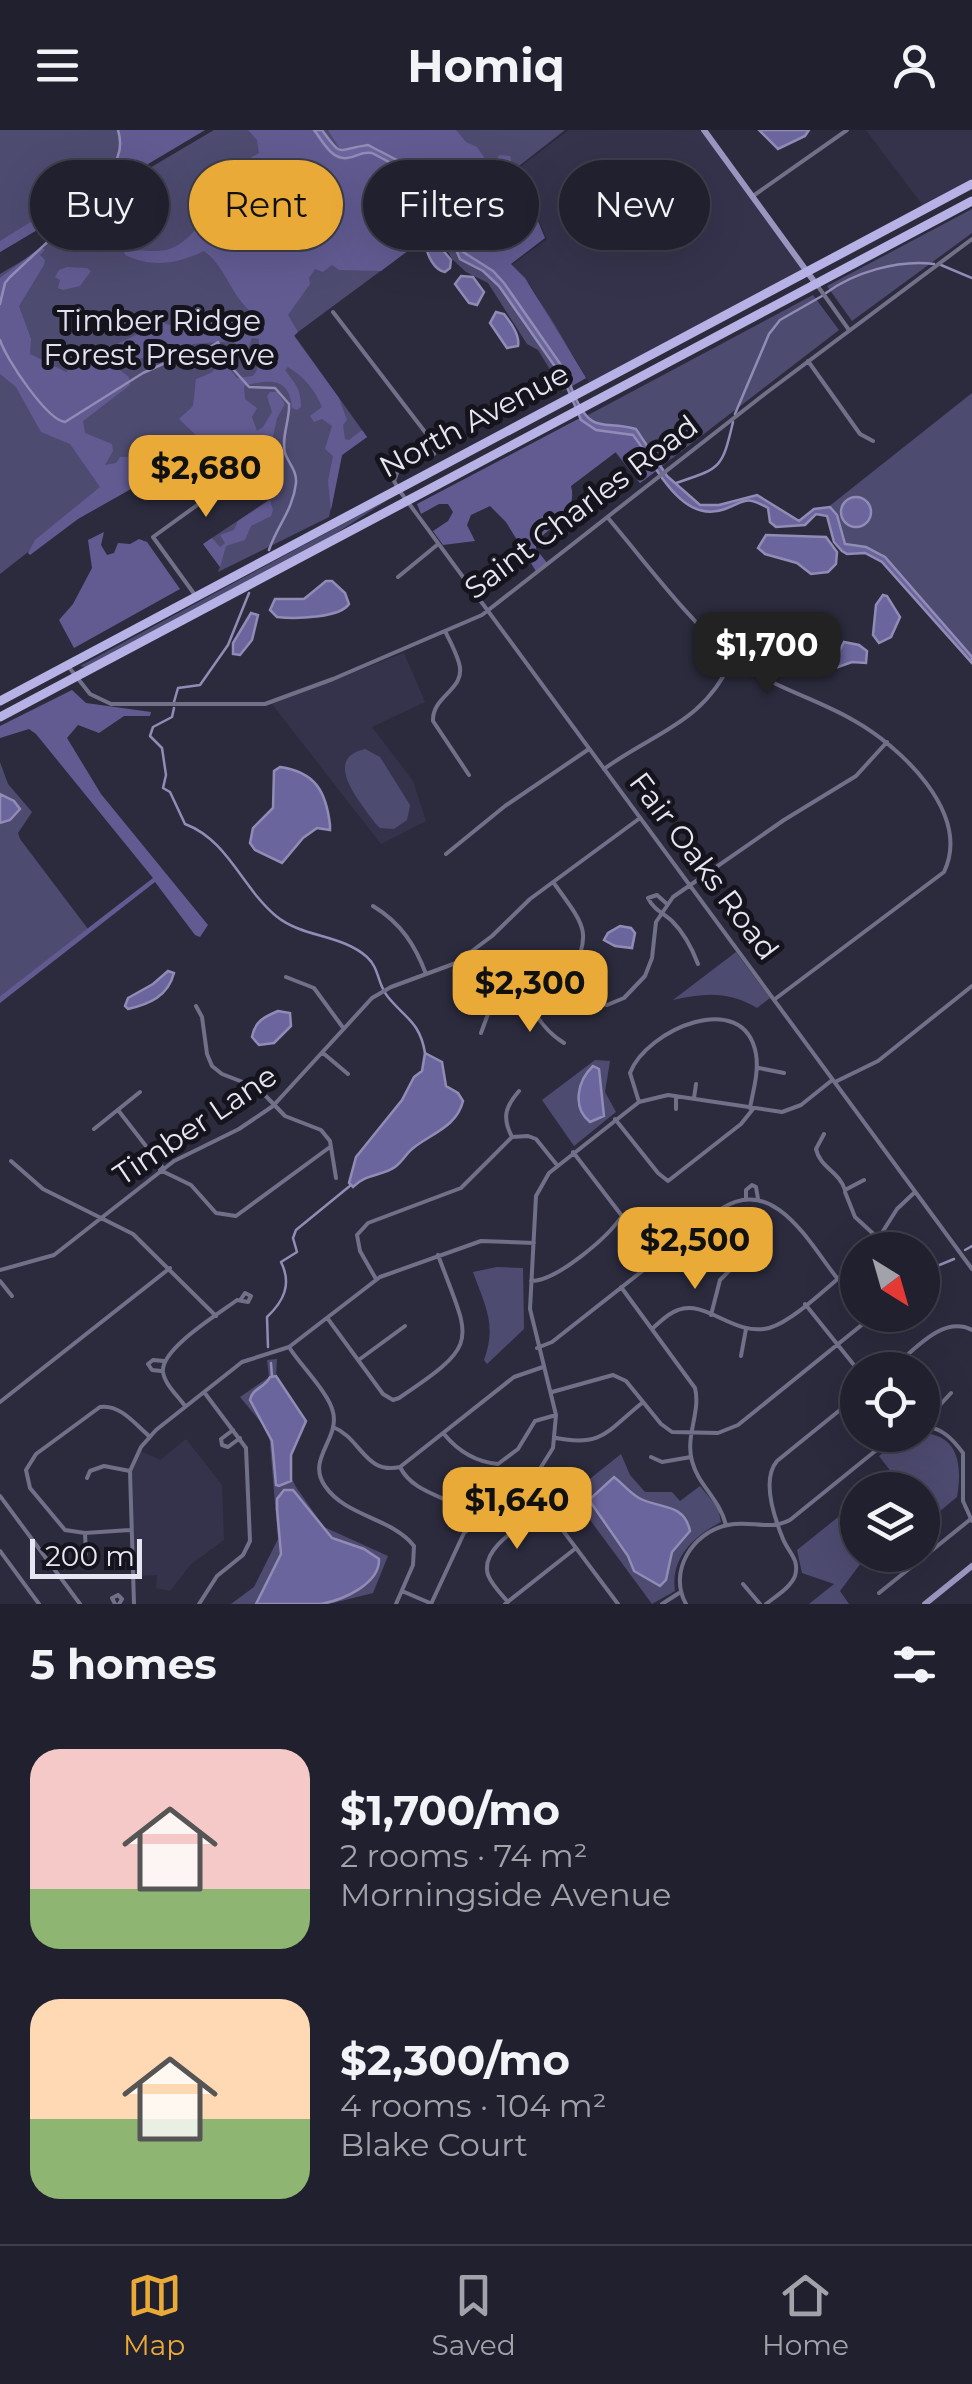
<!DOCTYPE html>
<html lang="en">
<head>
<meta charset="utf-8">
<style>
  body { margin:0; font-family:Montserrat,sans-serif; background:#292836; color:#f1f3f6; height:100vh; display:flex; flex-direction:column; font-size:38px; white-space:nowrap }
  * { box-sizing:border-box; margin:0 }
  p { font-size:32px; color:#a2a3aa }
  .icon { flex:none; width:55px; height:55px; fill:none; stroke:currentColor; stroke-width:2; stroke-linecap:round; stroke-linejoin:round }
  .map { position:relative; height:1474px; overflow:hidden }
  .sheet { display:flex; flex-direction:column; background:#21202e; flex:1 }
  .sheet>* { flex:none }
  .hud { position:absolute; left:30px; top:30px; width:912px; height:90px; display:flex; gap:20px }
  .needle { width:65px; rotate:143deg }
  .fabs { position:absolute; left:840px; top:1102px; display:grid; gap:20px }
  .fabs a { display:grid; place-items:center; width:100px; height:100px; border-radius:50%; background:#21202e; box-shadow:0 10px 40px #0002,0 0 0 2px #3e3e4a; font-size:50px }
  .scale { position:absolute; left:30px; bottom:25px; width:112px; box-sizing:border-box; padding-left:10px; border:5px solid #e6e6f2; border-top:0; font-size:28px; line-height:35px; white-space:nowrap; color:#e6e6f2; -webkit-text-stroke:8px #15141d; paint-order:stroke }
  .price { position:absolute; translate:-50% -85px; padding:0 22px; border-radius:20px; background:#eaaa38; color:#111; font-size:32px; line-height:65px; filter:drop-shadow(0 2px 5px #0008) }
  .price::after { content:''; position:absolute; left:50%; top:60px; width:30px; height:22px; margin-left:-15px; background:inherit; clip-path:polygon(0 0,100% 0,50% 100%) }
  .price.active { background:#222; color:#fff }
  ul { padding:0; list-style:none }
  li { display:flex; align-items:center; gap:30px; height:250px; padding:0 30px }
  li span { display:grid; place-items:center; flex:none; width:280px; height:200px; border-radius:30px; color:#555 }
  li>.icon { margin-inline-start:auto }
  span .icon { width:120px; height:120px; fill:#fffc; stroke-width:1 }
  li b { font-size:42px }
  h2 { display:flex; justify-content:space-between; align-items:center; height:120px; padding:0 30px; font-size:42px }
  .chip { padding:0 35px; border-radius:45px; background:#21202e; box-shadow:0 10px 40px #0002,0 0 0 2px #3e3e4a; font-size:35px; line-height:90px }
  .chip.active { background:#eaaa38; color:#111 }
  header { display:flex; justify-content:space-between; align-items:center; height:130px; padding:0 30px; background:#21202e; font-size:45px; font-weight:700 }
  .tab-bar { display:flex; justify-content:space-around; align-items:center; height:140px; border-top:2px solid #3e3e4a; background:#21202e; font-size:28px; color:#a2a3aa }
  .tab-bar a { display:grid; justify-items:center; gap:5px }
  .tab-bar .active { color:#eaaa38 }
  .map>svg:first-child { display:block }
</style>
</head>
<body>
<header><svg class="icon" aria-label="menu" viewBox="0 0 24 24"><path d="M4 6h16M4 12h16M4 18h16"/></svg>Homiq<svg class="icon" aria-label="person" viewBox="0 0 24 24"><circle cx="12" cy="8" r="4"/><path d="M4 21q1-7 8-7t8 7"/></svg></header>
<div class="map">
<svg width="972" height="1474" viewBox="0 0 972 1474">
  <rect width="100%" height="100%" fill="#2c2b3e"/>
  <path fill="#35334c" d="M569 0H703L804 140 590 254 530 155 512 135 547 109 516 40Z
    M866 0H972V53L924 77Z
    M404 523 425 572 372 597 413 651 426 691 381 714 272 574Z
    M186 1309 222 1355 224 1410 191 1434 170 1461 156 1458 157 1445 134 1446 132 1341 141 1321 160 1330Z"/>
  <path fill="#4e4b71" d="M0 0H205L0 122Z
    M214 0H565L515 39 514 34 499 25 492 39 477 17 497 54 448 92 459 118 473 130 486 117C536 152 555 197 586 248L563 261 538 220 527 214 488 153 466 142 452 129 436 100 294 205 367 307 342 325 329 387 218 442 220 437 203 414 273 367 257 321 169 344 120 350 0 444V144L42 119 74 89 72 84Z
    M972 79V103L852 191 827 156Z
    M813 165 839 200 640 353 615 322 513 400 484 362 453 357Z
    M972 263V526L882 424 866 416 845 415 835 384 827 378Z
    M389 369 326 410 85 537 80 536Z
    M365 619 380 627 410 675 407 690 394 699 380 698 375 693C361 673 321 629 365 619Z
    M0 632 8 654 32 682 18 703 20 709 88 799 0 866Z
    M736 822 770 868 757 878C728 861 705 863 673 870Z
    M595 930 610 931 605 962 616 982 574 1016 542 970Z
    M497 1137 523 1138 524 1199 487 1234 484 1230C497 1194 485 1176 473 1142Z
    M277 1229 276 1246 306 1291 291 1325 290 1345 296 1357 324 1397 388 1426 373 1463 329 1474H231L254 1457 278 1409 269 1302 240 1267 269 1247 267 1230Z
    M923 1303C960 1305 962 1338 957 1367L923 1395 922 1360H872L892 1343 879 1326 902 1308Z
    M621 1324 630 1345 645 1362H672L680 1371 700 1356 718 1378 721 1392C694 1406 670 1428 675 1461L652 1474 571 1364Z
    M857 1372 858 1425H882L861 1433 840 1461 849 1474H809L834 1454 802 1443 797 1420Z"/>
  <path fill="#615b92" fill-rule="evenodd" d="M118 0H205L0 122V111L61 73 65 63 68 66 107 43 120 25Z
    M248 0H314L329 21 341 27 360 22 376 24C383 31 389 31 398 36 426 52 432 63 445 93L381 141 339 140 332 135 323 142 315 139 309 148 310 154 288 185 298 202 294 206 339 268 347 290 343 295 345 309 349 310 362 300 367 307 342 325 331 380 328 351 333 326 325 319 332 296 322 289 314 292 310 286 322 277C314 258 304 247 288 237L285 240C295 254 301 258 301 277L297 280 292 278C290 247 269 249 244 256L245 269 257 278 252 287 257 301 263 297 272 282 267 266 270 262H277L285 274 277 288 272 312 283 335 282 344 272 364 258 321 169 344 137 348 131 359 78 389 30 425 28 423 35 410 100 357 70 314 41 302 16 257 0 244V148L41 117 45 120 40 125 45 130 44 135 19 176 31 209 30 224 66 242C94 217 129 215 157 191 170 193 174 202 187 191L225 193 238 191 251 182C231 165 225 136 204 121 177 134 153 138 125 125L124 121C157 118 168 130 195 100L191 77 197 49 223 32 242 33 259 23 257 10ZM409 55C423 63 427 81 425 96L429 100 414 113 392 106 373 92 398 71 404 57ZM252 208 259 209 257 240 253 246 237 248 223 231 211 243 196 249 193 276 179 289 200 309 189 325 120 327 116 333 105 335 113 321 112 314 85 303 83 291 130 255 129 247 120 240 128 233 145 227 183 221 193 214 233 211 238 217 248 219Z
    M328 0H456L466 12 477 17 492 38 499 25 510 26 516 49 521 50 545 108 511 134 525 148 586 248 572 256 568 242 507 157 495 144 463 122 432 51 375 17 366 14 340 19Z
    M67 137 87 138 91 141 80 156 63 160 58 158 60 150 55 147 59 140Z
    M580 288 605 302 633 305 656 341 640 353 616 322 571 356C578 381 553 396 536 411V419L548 434 537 443 506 392 490 376 471 385 467 395 475 411 443 415 433 401 448 391 453 382 448 374H439L421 384 417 374Z
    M270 370 273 380 271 386 251 396 245 410 226 416 220 437 203 414 212 408 220 417 225 413 220 405 234 400 238 391Z
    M104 402 101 415 107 425 114 423 118 413 130 414 139 409 147 412 180 459 74 518 59 490 73 474 92 438 88 410Z
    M72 560 86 573 151 582 150 586H124L99 603 78 595 67 608 101 664 208 795 200 807 195 805 155 752 0 873V866L153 748 36 604 29 599 0 608V596Z"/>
  <path fill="#6b659d" stroke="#908cb6" stroke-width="2.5" d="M314 0H322C343 29 336 19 368 15L420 42 432 52 460 120 493 141 504 153 568 245C569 254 572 260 576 269 593 305 604 290 636 299L667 346 700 375H719L757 365 799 391 814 379 830 377 837 385 845 414 866 417 885 427 972 527V533L882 432 865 423 847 424 842 421 834 412 827 386 816 384 805 395 776 397 770 392 768 378C745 365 746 371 725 379 680 396 654 331 633 305L596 300 581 290 563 248 499 156 483 141 460 129 431 61 417 47 372 23C360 21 358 27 347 28 331 30 322 10 314 0Z
    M759 0H809L805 6 778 19Z
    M477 95a21 21 0 1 1 42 0a21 21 0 1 1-42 0Z
    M429 111 437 113 451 130 450 138 445 142C434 140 427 125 426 115Z
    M461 146 473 147 484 162 477 175 469 173 455 154Z
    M496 182 504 184C511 193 520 205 518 216L507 218 490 193Z
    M841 382a15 15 0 1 1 30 0a15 15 0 1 1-30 0Z
    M766 405 826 407 837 422 836 434 828 442 811 444 797 433 765 424 758 418Z
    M326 451H332L345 463 349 474C340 488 295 489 277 487L270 480 275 469H304Z
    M883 465 887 466 900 487 891 507 879 513 873 505 876 475Z
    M251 483 258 485 252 510 240 525 233 524V513Z
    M844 512 859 515 867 521 866 533 852 532 838 537 837 526Z
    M280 637C315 642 326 661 330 695V700L317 698 303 708 282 733 255 720 250 713 253 698 273 678 274 641Z
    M0 664 14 671 20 679 10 690 0 693Z
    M620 796 631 798 635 803 632 818 615 816 604 810 608 803Z
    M168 841 174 843C168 866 150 874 128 879L125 876 128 868 153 854Z
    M278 881 290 883 291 896 274 913 259 915 252 907C255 891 264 887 278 881Z
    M425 923 442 932 446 956 458 963 463 971C457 997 430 1004 412 1019 406 1024 402 1032 395 1037 382 1046 365 1044 353 1057L349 1053 356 1027 402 970 414 947 422 941Z
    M593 936 599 939 604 986 590 992C572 978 577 951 593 936Z
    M276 1246 306 1291 291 1325V1351L279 1356 276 1355 272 1311 250 1270C252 1258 265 1258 270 1247Z
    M614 1347C622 1353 630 1363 639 1368 658 1379 684 1372 690 1401L672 1422 666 1450 660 1456 634 1441 628 1426 589 1370Z
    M284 1360H293L332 1408 364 1419 379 1429C380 1454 343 1470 321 1474 300 1474 277 1474 256 1474L281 1424 277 1379V1369Z"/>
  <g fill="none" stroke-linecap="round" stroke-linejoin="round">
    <path stroke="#908cb6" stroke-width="2.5" d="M941 135 972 148
      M826 163C853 143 898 129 934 134
      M0 174 5 153 10 147 70 91 68 66C96 51 129 37 118 0
      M0 210C6 229 47 290 65 292L143 243 174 229 198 225 218 212 226 231 249 257 275 258 289 274C290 290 281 307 285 323 289 334 297 341 296 353 293 380 277 396 269 420
      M735 284 769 204 780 190 822 166
      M676 353C721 338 722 339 733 292
      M174 572 178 558 200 555 228 515 249 463
      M174 578 172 587 153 597 150 606 162 618 166 645 163 658 170 662 185 694C228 710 242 758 276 786 303 808 341 804 367 827 380 839 377 854 388 867 405 888 420 892 425 923
      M965 1120 972 1116
      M925 1141 954 1129
      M268 1217 267 1187C284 1171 292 1154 281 1132L297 1122 293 1108 296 1100 351 1055
      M271 1233 272 1247"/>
    <path stroke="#717089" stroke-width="4" d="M753 66 847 0
      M817 155 849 200
      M333 182 435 315 434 324 398 340 394 351 399 360 972 1139
      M808 231 860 304 873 311
      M608 388C647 434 685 486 731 526 766 556 814 567 853 590 900 616 972 683 944 742L775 869
      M398 447 437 415
      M195 465 153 407 225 355 229 346
      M445 501C450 511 456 522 459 533 467 560 432 565 433 591L469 645
      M68 536 90 564 111 574H265L333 549 482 485 766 263 972 109
      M604 639C658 600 703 594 733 528
      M446 724 505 676 589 619
      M553 752C591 804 590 800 567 859
      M667 774 657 765 648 768C653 779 663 783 672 791 684 803 692 818 698 834
      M373 776C401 793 415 815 426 844
      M456 833 484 872 488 884 481 903
      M286 847 314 858 344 899
      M196 876 202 887 207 924 212 936 222 944 258 958 285 986 321 1000 330 1011 336 1048
      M564 913C548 903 535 887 529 869 553 846 581 867 607 875L624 868 645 846 652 828 656 792 673 767 784 690 856 646 887 612
      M323 923 348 944
      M759 938 784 943
      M835 952 878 931 972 856
      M694 968 696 954
      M639 972 630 943C646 900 744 857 756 924 759 942 753 961 750 978
      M676 979V966
      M118 980 163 1038
      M615 989 658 1043 668 1051 741 994 753 979
      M94 999 140 962
      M824 1004 816 1019C820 1038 839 1041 845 1060L864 1050
      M512 1007C502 988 505 977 519 961
      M11 1031 43 1059 133 1104 216 1186
      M160 1040 191 1055 216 1083 236 1086 330 1017
      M845 1062 855 1087 879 1109
      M746 1069V1060L752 1055 756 1057 758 1069
      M871 1120 897 1079 915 1062
      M0 1140 54 1125 174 1031 239 999 273 976 372 868 391 857 456 833 492 806 530 769 640 688
      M376 1149 360 1121 357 1105 368 1093 461 1058 512 1007 528 1006 536 1009 557 1035
      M0 1151 12 1166
      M531 1151C557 1151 608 1107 622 1086L573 1022
      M621 1157 695 1258C701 1282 685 1306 692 1331 698 1355 719 1368 726 1395
      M805 1174 858 1240
      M711 1185 720 1150 737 1133 752 1135
      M328 1189 383 1264 393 1270 399 1268C483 1212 470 1212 438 1125
      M652 1199C660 1192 668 1183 678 1180 706 1169 734 1207 769 1198 796 1190 834 1150 858 1132
      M289 1217C300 1235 329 1263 333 1282 340 1309 306 1329 325 1356 346 1387 391 1387 414 1416L413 1435 396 1474
      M537 1218 552 1212 721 1079C774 1044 809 1113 837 1148
      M741 1226 746 1199
      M360 1229 405 1196
      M890 1240C912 1223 942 1184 972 1200
      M161 1241 152 1240 148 1234 153 1230 164 1231
      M552 1262 613 1245 626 1251 661 1294 672 1302 718 1303 738 1295 874 1185
      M0 1272 170 1138
      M185 1276C178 1266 165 1255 163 1242 160 1219 220 1183 237 1170L248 1172 251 1166 245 1163 241 1169
      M922 1296C941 1297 952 1308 963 1323V1371L972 1391
      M333 1297C361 1308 365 1345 400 1337L514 1247 543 1237
      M933 1297 939 1276 951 1263
      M233 1300 221 1309 222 1315 228 1317 240 1308
      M444 1304C458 1321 476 1332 498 1334L518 1319 535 1291 556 1285
      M556 1308C603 1317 607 1301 642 1273
      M651 1327 662 1332 691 1327
      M400 1337C415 1367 456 1366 478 1390
      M87 1348 90 1341 104 1336 130 1341
      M532 1349 546 1378 618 1474
      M0 1366 80 1474
      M130 1400 85 1403 65 1400 30 1358 26 1340 36 1324 100 1277C120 1274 135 1294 149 1306
      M85 1403 86 1424
      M0 1421 39 1474
      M743 1454 760 1474
      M402 1461 430 1473
      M879 1463 972 1388
      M118 1465 122 1469 119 1474
      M508 1472C501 1464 492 1455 488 1445 479 1417 527 1393 544 1379
      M115 1474 112 1468 118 1465
      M134 1474 130 1341 141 1317 156 1300 242 1232 289 1217 380 1147 481 1111 534 1113
      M199 1474 217 1446 243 1425 250 1411 246 1318 204 1262
      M431 1474 464 1403 536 1345 553 1318 556 1285 530 1179 536 1066 549 1043 639 972 668 965 782 982 801 975 831 951
      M505 1474 576 1418
      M662 1474 679 1463
      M686 1474C668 1442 692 1402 728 1395 750 1390 769 1401 790 1390L895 1305
      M766 1474C776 1466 790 1458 795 1446 800 1429 788 1422 783 1409 774 1387 761 1350 777 1331L840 1280 858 1273"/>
    <path stroke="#9895be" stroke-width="6" d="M704 0 816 154
      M925 1474 972 1436"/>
    <path stroke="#b6b2e6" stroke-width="9" d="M0 571 972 54
      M0 587 972 71"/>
  </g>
  <g text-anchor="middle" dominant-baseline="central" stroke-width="10" stroke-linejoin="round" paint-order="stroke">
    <g font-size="30" fill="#e1e0f1" stroke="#15141d">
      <text x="159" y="190">Timber Ridge<tspan x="159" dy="34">Forest Preserve</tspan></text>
    </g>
    <g font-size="30" fill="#e6e6f2" stroke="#15141d">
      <text transform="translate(474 290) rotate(-28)">North Avenue</text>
      <text transform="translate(581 377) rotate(-37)">Saint Charles Road</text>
      <text transform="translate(704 736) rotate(53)">Fair Oaks Road</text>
      <text transform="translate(195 995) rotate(-34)">Timber Lane</text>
    </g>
  </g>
</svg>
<div class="fabs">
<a><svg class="needle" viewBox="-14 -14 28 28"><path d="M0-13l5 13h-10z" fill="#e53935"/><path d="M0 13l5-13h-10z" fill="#a2a3aa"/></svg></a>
<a><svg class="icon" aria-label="locate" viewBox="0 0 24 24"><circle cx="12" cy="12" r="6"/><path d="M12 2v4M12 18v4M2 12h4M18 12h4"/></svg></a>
<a><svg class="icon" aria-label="layers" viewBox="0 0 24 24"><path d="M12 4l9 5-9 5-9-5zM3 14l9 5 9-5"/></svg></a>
</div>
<div class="scale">200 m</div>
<b class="price" style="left:206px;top:390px">$2,680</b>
<b class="price active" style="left:767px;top:567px">$1,700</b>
<b class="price" style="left:530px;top:905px">$2,300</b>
<b class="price" style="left:695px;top:1162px">$2,500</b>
<b class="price" style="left:517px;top:1422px">$1,640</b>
<div class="hud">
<a class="chip">Buy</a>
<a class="chip active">Rent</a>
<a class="chip">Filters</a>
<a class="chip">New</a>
</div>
</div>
<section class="sheet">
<h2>5 homes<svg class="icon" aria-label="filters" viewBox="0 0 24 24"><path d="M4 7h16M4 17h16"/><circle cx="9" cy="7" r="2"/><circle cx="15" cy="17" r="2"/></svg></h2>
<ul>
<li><span style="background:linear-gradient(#f6c9c9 70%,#8fb573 0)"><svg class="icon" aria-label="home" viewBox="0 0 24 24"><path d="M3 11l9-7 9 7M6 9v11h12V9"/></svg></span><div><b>$1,700/mo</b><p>2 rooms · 74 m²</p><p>Morningside Avenue</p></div></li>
<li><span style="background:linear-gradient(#ffd9b3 60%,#8fb573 0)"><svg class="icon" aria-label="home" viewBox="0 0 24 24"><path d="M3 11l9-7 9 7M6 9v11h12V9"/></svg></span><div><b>$2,300/mo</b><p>4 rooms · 104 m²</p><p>Blake Court</p></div></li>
</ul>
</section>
<nav class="tab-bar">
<a class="active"><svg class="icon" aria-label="map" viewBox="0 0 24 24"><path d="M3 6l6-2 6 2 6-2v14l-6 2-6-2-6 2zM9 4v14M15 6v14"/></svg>Map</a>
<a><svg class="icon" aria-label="saved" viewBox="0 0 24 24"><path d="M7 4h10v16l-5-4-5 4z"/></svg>Saved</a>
<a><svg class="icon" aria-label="home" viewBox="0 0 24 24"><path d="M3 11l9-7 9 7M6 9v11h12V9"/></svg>Home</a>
</nav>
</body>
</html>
